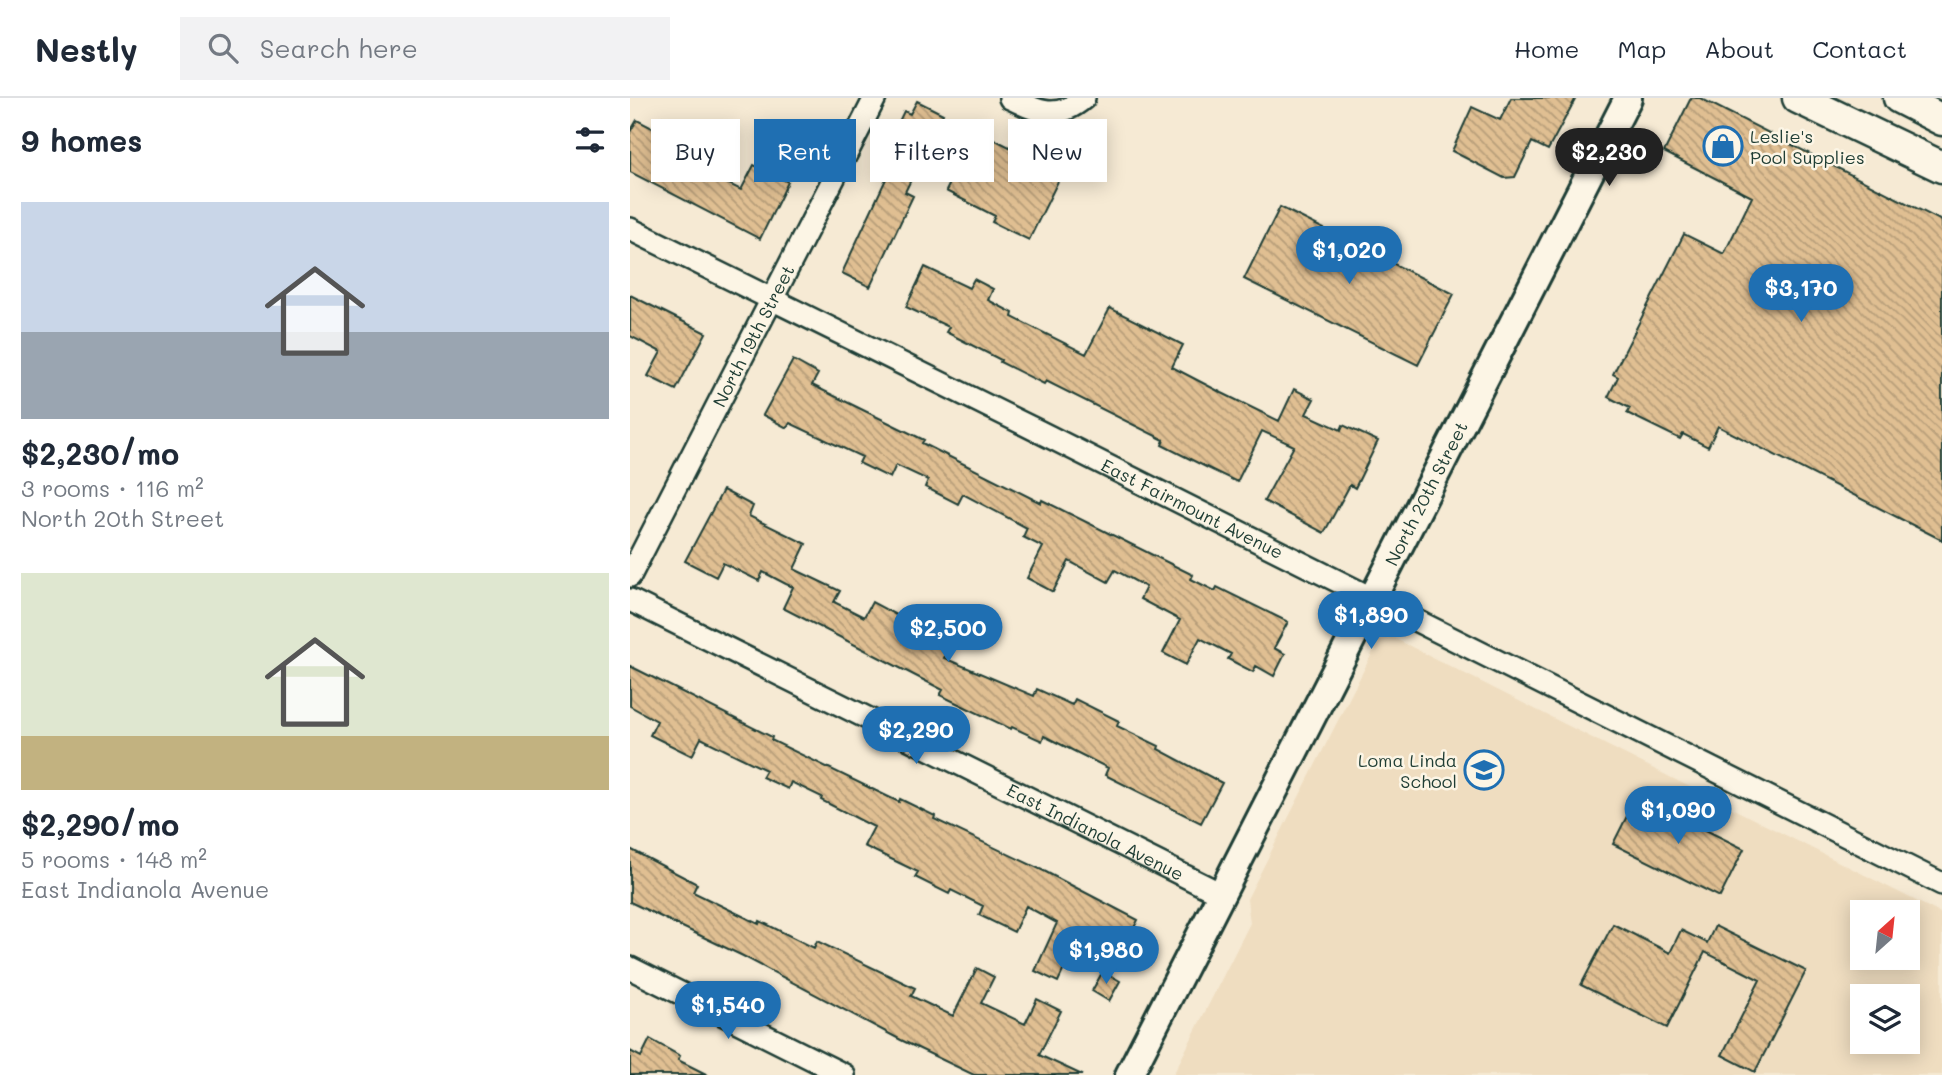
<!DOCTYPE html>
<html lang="en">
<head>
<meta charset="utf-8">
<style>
  body { margin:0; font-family:Mali,sans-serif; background:#f2f2f3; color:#1f2937; height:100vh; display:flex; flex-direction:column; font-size:26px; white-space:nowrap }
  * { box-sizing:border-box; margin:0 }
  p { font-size:23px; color:#747a83 }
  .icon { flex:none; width:38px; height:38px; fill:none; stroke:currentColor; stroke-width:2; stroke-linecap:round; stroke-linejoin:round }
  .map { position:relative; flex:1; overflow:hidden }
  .drawer { display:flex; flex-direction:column; background:#fff; width:630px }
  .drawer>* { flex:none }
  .guide { position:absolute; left:21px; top:21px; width:665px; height:63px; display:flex; gap:14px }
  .needle { width:46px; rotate:27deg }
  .tools { position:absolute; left:1220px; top:802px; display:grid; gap:14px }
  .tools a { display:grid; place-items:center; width:70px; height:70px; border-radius:0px; background:#fff; box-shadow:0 4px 18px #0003; font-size:35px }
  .price { position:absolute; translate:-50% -60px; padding:0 16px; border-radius:24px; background:#1f6fb2; color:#fff; font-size:23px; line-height:46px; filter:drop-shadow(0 2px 4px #0008) }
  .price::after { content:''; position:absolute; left:50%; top:42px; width:21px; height:16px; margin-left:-10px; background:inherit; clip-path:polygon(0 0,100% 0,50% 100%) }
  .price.selected { background:#222; color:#fff }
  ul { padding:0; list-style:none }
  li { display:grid; align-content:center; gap:14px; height:371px; padding:0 21px }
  li span { display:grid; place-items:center; height:217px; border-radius:0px; color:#555 }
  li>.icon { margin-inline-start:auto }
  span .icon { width:126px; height:126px; fill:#fffc; stroke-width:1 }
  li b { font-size:30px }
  h2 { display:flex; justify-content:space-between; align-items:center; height:84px; padding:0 21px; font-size:30px }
  .chip { padding:0 24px; border-radius:0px; background:#fff; box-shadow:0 4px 18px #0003; font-size:24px; line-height:63px }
  .chip.selected { background:#1f6fb2; color:#fff }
  header { display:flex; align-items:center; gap:42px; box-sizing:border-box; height:98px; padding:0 35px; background:#fff; border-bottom:2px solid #e0e1e3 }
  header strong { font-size:33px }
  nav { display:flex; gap:38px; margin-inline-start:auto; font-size:24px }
  .search { width:490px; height:63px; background:#f2f2f3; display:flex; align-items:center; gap:18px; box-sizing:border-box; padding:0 24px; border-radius:0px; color:#747a83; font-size:26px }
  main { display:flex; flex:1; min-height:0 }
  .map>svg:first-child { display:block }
</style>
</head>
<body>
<header>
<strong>Nestly</strong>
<div class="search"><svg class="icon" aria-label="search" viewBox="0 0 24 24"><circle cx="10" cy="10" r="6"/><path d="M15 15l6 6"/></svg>Search here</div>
<nav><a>Home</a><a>Map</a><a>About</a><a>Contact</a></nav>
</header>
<main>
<section class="drawer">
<h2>9 homes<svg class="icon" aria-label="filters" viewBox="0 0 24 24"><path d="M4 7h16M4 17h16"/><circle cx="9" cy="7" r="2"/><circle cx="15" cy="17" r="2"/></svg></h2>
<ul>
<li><span style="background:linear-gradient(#c9d6e8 60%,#9aa5b1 0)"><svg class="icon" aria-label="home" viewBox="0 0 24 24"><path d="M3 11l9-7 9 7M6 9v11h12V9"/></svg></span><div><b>$2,230/mo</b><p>3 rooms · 116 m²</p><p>North 20th Street</p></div></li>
<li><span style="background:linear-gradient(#dfe7d0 75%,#c2b280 0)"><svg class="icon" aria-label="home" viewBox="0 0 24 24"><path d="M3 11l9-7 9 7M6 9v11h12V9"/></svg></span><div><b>$2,290/mo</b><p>5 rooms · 148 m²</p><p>East Indianola Avenue</p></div></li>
</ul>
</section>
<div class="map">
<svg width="1312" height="977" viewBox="0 0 1312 977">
  <defs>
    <pattern id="building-back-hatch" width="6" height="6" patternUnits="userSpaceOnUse" patternTransform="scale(1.75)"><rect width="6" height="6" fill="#e0bf92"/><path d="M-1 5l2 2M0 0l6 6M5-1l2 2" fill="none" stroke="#b59c78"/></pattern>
  </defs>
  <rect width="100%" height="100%" fill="#f6ead4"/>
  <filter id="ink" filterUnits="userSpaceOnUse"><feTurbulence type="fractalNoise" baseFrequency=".0143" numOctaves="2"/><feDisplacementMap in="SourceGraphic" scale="14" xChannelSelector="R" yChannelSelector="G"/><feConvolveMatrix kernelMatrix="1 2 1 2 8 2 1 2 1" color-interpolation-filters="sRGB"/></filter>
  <g filter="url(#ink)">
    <path fill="#efddc0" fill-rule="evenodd" d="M762 539 1312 816V977H543L620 825 617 801 749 542ZM1232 814H1278V859H1232ZM1232 898H1278V943H1232Z"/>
    <path fill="url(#building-back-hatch)" stroke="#1f3d34" stroke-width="2" d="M881 0H946L918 52 902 44 885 79 874 80 822 53 842 9 870 22Z
      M1061 0H1070L1312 123V442L1088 328 1078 349 1053 336 1050 341 997 315 1000 310 978 299 988 279 983 276 1054 136 1094 156 1122 99 1034 54Z
      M287 3 313 16 275 94 283 98 240 189 212 175 263 66 256 63 263 49 258 46 274 13 280 16Z
      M33 19 58 32 44 59 111 92 124 67 158 84 130 141 0 74V34L7 22 26 32Z
      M346 32 395 57 400 47 437 65 399 142 362 124 365 118 316 93Z
      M650 109 824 196 788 267 614 181Z
      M295 169 339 190 344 181 363 191 358 202 383 215 382 219 456 256 480 210 553 247 542 269 592 295 649 323 664 291 684 301 676 316 711 332 713 327 748 343 725 390 720 387 694 435 634 403 664 348 632 333 607 384 578 370 532 347 534 342 416 283 414 286 370 264 371 262 316 234 319 229 276 209Z
      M0 197 76 235 46 292 18 278 31 254 0 238Z
      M163 262 188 276 182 287 294 342 292 345 411 405 412 402 563 477 561 481 585 493 587 489 658 524 644 550 655 556 644 578 626 568 623 574 598 561 601 556 570 540 556 567 533 555 550 522 510 501 516 489 485 472 478 484 439 463 423 494 397 480 413 449 393 439 397 430 333 396 328 406 295 389 298 382 266 367 260 380 229 365 232 359 160 325 157 330 133 317Z
      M93 392 123 408 119 418 176 446 164 471 210 493 204 504 234 519 242 504 294 532 291 537 318 551 314 560 404 598 407 591 442 607 445 601 489 623 487 628 529 648 528 651 592 685 571 725 475 677 478 670 414 638 412 643 382 629 381 631 310 597 313 592 153 510 163 489 156 486 133 474 129 483 93 465 86 479 55 463Z
      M0 568 142 639 141 642 269 704 270 701 305 718 304 721 414 773 508 822 492 853 452 832 428 884 405 873 427 825 396 808 384 834 349 817 353 808 321 792 319 796 285 779 288 774 234 748 244 729 191 702 192 699 161 684 158 691 132 679 136 672 71 640 62 658 20 637 27 623 0 608Z
      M1007 698 1114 751 1090 799 983 746Z
      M0 751 67 786 63 794 129 826 130 823 184 850 187 843 285 890 281 898 323 918 347 870 364 879 351 905 395 926 407 901 431 913 409 957 452 977H344L271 942 113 858 0 804Z
      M983 826 1040 855 1051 832 1077 845 1085 828 1176 873 1125 974 1092 957 1130 882 1075 854 1037 930 951 887Z
      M473 873 490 883 479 903 462 893Z
      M20 941 50 958 48 962 78 977H0V953L11 959Z"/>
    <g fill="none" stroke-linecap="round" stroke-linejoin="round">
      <g stroke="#1f3d34" stroke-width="26">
        <g id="minor">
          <path d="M380 0C409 14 427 23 454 0"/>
          <path id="s1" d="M0 131 410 334 1312 786"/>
          <path id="s2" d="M0 478 245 0"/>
          <path id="s3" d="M0 502 591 796"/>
          <path d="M0 870 214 977"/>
        </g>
      </g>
      <g stroke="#1f3d34" stroke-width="32">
        <g id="tertiary">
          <path id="s4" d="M499 977 998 0"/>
        </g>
      </g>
      <g stroke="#1f3d34" stroke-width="35">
        <path id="secondary" d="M1168 0 1312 69
          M1269 0 1312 22"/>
      </g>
      <use href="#minor" stroke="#fcf5e5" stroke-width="21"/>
      <use href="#tertiary" stroke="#fcf5e5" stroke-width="26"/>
      <use href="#secondary" stroke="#fcf5e5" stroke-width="30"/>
    </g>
  </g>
  <defs>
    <g id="shop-ring" transform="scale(2.0125)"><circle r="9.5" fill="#fcf5e5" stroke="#1f6fb2" stroke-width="1.5"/><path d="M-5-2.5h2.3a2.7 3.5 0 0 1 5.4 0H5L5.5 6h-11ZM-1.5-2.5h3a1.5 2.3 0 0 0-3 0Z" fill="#1f6fb2"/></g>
    <g id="school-ring" transform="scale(2.0125)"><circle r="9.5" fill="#fcf5e5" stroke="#1f6fb2" stroke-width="1.5"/><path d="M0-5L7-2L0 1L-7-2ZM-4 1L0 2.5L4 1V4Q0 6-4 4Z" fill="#1f6fb2"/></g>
  </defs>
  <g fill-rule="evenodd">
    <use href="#shop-ring" x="1093" y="48"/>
    <use href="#school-ring" x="854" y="672"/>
  </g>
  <g text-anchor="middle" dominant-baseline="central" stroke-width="5" stroke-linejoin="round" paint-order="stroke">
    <g font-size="18" fill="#1f3d34" stroke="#fcf5e5" text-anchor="start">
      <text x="1120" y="38">Leslie's<tspan x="1120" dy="21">Pool Supplies</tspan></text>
      <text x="827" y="662" text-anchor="end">Loma Linda<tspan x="827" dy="21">School</tspan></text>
    </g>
    <g font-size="18" fill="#1f3d34" stroke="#fcf5e5">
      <text stroke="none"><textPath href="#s2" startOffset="270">North 19th Street</textPath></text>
      <text stroke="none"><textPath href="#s4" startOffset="653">North 20th Street</textPath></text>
      <text stroke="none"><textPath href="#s1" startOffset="628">East Fairmount Avenue</textPath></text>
      <text stroke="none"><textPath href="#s3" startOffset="520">East Indianola Avenue</textPath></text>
    </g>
  </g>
</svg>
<div class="tools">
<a><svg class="needle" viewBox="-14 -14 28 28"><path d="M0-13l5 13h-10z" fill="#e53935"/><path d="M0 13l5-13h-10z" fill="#747a83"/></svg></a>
<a><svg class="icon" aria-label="layers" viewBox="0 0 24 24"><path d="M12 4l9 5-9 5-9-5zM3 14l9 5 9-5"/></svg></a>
</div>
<b class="price selected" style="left:979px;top:90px">$2,230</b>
<b class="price" style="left:719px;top:188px">$1,020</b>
<b class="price" style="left:1171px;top:226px">$3,170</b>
<b class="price" style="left:741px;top:553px">$1,890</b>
<b class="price" style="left:318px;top:566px">$2,500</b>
<b class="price" style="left:286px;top:668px">$2,290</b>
<b class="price" style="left:1048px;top:748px">$1,090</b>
<b class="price" style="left:476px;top:888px">$1,980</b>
<b class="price" style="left:98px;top:943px">$1,540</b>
<div class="guide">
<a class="chip">Buy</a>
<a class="chip selected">Rent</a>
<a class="chip">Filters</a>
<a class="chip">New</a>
</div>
</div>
</main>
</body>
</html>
